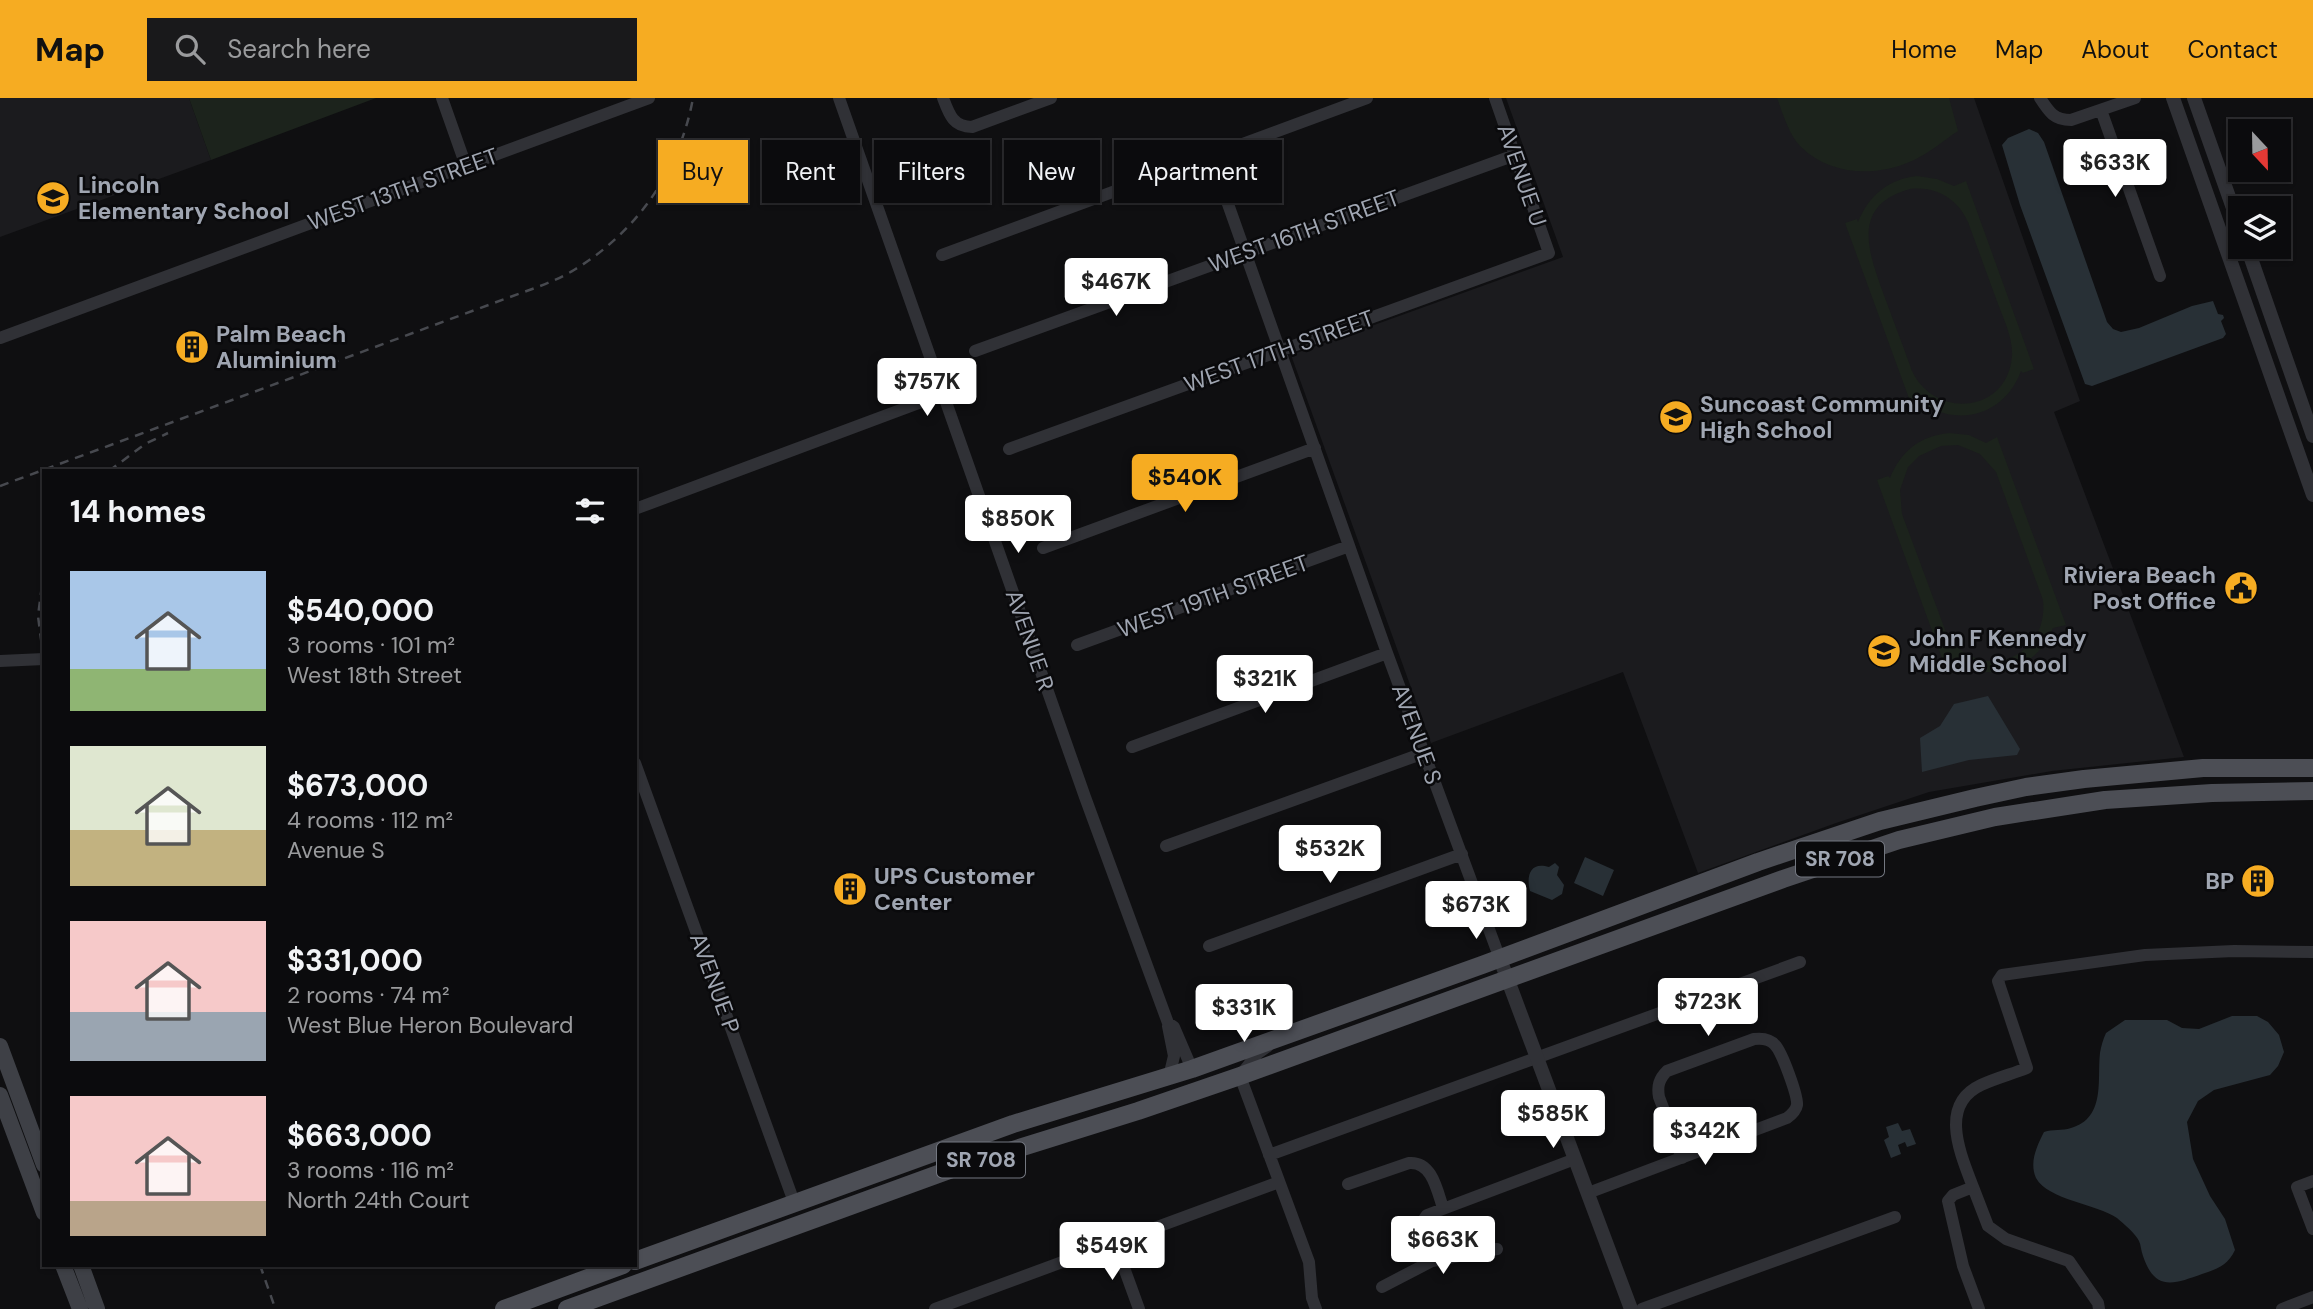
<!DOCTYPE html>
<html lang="en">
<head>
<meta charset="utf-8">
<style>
  body { margin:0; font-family:"DM Sans",sans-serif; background:#19191b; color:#f1f3f6; height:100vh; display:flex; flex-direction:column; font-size:26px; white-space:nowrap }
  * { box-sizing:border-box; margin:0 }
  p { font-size:23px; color:#9a9b9d }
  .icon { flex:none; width:38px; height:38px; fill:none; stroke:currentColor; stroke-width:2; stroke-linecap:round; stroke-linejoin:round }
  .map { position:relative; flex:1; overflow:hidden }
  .drawer { position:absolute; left:42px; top:371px; width:595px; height:798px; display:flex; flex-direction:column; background:#0b0b0d; border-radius:0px; box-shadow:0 2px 5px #0004,0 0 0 2px #2b2b2e }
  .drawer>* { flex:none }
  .hud { position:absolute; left:658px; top:42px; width:665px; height:63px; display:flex; gap:14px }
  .needle { width:46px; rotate:158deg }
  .fabs { position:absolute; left:2228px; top:21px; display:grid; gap:14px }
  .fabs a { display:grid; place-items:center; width:63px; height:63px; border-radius:0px; background:#0b0b0d; box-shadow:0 2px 5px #0004,0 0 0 2px #2b2b2e; font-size:35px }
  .price { position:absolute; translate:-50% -60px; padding:0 16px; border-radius:7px; background:#fff; color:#222; font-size:23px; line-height:46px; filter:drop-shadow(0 2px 4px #0008) }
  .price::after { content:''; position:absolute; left:50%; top:42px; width:21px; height:16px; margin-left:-10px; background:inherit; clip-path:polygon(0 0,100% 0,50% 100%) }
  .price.selected { background:#f6ac22; color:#111 }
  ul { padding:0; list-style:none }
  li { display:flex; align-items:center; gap:21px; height:175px; padding:0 28px }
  li span { display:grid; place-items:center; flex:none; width:196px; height:140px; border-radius:0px; color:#555 }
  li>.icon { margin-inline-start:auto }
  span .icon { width:84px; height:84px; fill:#fffc; stroke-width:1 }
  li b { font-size:30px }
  h2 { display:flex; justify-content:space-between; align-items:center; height:84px; padding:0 28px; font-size:30px }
  .tag { padding:0 24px; border-radius:0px; background:#0b0b0d; box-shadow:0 2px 5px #0004,0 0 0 2px #2b2b2e; font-size:24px; line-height:63px }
  .tag.selected { background:#f6ac22; color:#111 }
  header { display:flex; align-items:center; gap:42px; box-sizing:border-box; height:98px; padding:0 35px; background:#f6ac22; color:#111 }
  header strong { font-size:33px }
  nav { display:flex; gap:38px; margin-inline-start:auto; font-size:24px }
  .search { width:490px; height:63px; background:#19191b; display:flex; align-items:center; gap:18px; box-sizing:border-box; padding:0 24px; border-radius:0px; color:#9a9b9d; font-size:26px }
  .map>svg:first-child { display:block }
</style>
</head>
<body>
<header>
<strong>Map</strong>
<div class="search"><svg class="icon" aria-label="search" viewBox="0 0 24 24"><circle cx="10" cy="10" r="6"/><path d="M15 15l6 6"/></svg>Search here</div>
<nav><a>Home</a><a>Map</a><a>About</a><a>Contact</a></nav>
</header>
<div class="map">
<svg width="2313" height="1211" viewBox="0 0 2313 1211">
  <rect width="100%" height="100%" fill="#0f0f11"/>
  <path fill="#1b1b1e" d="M0 0H189L211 62 0 139Z
    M1506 0H1974L2080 303 2054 314 2184 659 2052 673 1929 694 1836 725 1698 775 1623 574 1431 645 1291 257 1563 159Z"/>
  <path fill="#1c231c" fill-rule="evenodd" d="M189 0H376L211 62Z
    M1777 0H1949L1958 33C1943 43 1928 56 1912 63 1876 79 1831 78 1801 49 1789 37 1783 16 1777 0Z
    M1917 78 1937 81 1954 88 1966 83 2034 271 2023 275 2021 273C2006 314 1964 329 1926 308V311L1914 314 1845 125 1857 121 1858 124C1869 97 1889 81 1917 78ZM1910 91C1936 88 1957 100 1968 124 1978 151 1988 179 1998 206 2004 222 2013 240 2012 258 2008 315 1935 322 1912 273 1903 248 1894 224 1885 200 1870 158 1848 108 1910 91Z
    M1949 335 1969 337 1986 345 1997 339 2066 527 2053 530C2037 570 1995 586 1957 565V567L1946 571 1877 382 1888 378 1890 380C1901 353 1920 338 1949 335ZM1958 347 1980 356 1996 374 2043 502C2049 561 1980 586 1947 537L1902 416 1900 392 1908 369 1919 358 1941 348Z"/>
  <path fill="#283036" d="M2029 31 2038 35 2044 44 2107 224 2113 231 2121 234 2139 230 2192 208 2213 203 2218 216 2223 217 2224 220 2221 223 2226 236 2223 240 2092 288 2085 286 2020 107 2002 47 2008 40Z
    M1988 598 2020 651 2017 657 1969 662 1922 674 1920 640 1940 628 1954 606Z
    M1585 759 1614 772 1603 798 1574 785Z
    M1555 765 1559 769 1557 777 1564 787 1562 796 1552 802 1530 793C1526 778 1530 763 1549 769Z
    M2232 918H2257L2268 924 2279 937 2284 954 2278 968 2270 977 2214 992 2198 1003 2187 1024 2193 1061 2210 1098 2225 1121 2235 1152C2228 1167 2218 1171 2202 1176 2174 1186 2155 1194 2143 1158 2141 1153 2141 1147 2139 1143 2136 1136 2123 1125 2117 1120 2097 1106 2048 1102 2036 1080 2029 1064 2037 1048 2044 1034 2053 1031 2062 1033 2071 1030 2106 1020 2097 982 2100 955 2101 948 2103 942 2106 935L2125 922H2167L2182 930 2199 931Z
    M1898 1025 1902 1033 1910 1031 1916 1046 1907 1049 1905 1044 1898 1047 1901 1056 1891 1060 1884 1042 1889 1039 1886 1029Z"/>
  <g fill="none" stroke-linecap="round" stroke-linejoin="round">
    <path stroke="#303136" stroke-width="12" d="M442 0 466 68
      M839 0 1085 699 1168 925 1174 929 1192 971
      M943 0C949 16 953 29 972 29L1051 0
      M2040 0C2049 14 2054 22 2071 22L2135 0
      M2101 12 2160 178
      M1211 58 1387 555 1500 861
      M942 157 1367 0
      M0 240 649 0
      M975 253 1515 57
      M1009 351 1549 155 1495 0
      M635 411 943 296
      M1043 450 1315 350
      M1077 547 1349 448
      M0 563 44 561
      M1132 649 1387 555
      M635 665 794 1104
      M1166 748 1424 655
      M1209 848 1462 756
      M1168 928 1174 958 1169 979
      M1268 948 1258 955 1240 978 1309 1164 1312 1200 1316 1211
      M1269 1057 1800 864
      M2313 1083 2297 1089 2313 1131
      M1348 1086 1409 1065C1432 1063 1437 1092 1443 1110
      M1973 1089 1988 1128 2006 1141 2069 1163 2098 1205 2099 1211
      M1588 1095 1787 1020C1791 1017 1796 1013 1797 1007 1798 998 1782 954 1775 947 1770 941 1762 940 1754 941L1667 973C1659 981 1657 988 1659 999L1682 1060
      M1115 1145 1139 1211
      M1432 1163C1426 1148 1415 1131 1427 1117L1575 1061
      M1382 1189 1432 1163 1497 1151
      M935 1211 1279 1084
      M1642 1211 1895 1119
      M1979 1211 1963 1168 1948 1103 1953 1097 1973 1089C1961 1057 1938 1007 1981 987 1996 980 2012 976 2027 970L1998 883 2002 877 2145 857 2234 853 2313 854
      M2282 1211 2313 1199"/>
    <path stroke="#303136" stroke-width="14" d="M2173 0 2313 397
      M2194 0 2240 130
      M2247 149 2313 338
      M1500 861 1631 1211"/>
    <path stroke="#3e4046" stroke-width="16" d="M0 948 44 1067
      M0 997 44 1115
      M63 1167 80 1211
      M81 1167 97 1211"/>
    <path stroke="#4c4e55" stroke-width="18" d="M635 1163 1013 1026 1192 971 1482 867 1758 764 1880 723 1975 700 2026 689 2084 681 2203 670H2313
      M504 1211 623 1167
      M567 1211 952 1071 1138 1013 1240 978 1783 781 1899 742 1995 719 2105 702 2212 695 2313 693"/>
    <path stroke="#47494f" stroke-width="2.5" stroke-dasharray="9 7" stroke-linecap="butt" d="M109 373 145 346 168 335
      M0 388 510 199C532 191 554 184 574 172 637 134 680 72 693 0
      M44 472 38 518 44 564
      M260 1167 274 1207"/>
  </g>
  <defs>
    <g id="school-disc" transform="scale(1.75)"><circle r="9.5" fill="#f6ac22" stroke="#0a0a0c"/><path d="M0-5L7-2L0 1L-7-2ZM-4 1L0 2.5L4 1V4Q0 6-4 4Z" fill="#111"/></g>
    <g id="building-disc" transform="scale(1.75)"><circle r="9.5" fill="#f6ac22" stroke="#0a0a0c"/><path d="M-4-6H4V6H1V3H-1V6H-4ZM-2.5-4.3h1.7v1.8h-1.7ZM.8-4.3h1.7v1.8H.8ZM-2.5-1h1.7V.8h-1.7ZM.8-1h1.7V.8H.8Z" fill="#111"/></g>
    <g id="civic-disc" transform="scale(1.75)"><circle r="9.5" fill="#f6ac22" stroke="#0a0a0c"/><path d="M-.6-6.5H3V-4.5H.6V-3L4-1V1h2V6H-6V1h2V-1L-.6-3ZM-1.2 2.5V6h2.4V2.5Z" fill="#111"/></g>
  </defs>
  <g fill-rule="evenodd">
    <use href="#school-disc" x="53" y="100"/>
    <use href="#building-disc" x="192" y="249"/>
    <use href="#school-disc" x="1676" y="319"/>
    <use href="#civic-disc" x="2241" y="490"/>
    <use href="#school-disc" x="1884" y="553"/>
    <use href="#building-disc" x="2258" y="783"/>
    <use href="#building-disc" x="850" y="791"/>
  </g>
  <g text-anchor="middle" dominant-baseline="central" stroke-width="5" stroke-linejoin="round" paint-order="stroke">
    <g fill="#0a0a0c" stroke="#737780" stroke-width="2">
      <rect x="1796" y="743.5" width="88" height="35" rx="5"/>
      <rect x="937" y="1044.5" width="88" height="35" rx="5"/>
    </g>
    <g font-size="21" font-weight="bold" fill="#a0a6b2">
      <text x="1840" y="761">SR 708</text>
      <text x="981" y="1062">SR 708</text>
    </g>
    <g font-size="23" fill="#a0a6b2" stroke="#0a0a0c">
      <text transform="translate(1522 77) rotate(71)">AVENUE U</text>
      <text transform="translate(403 91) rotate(-20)">WEST 13TH STREET</text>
      <text transform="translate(1304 133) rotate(-20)">WEST 16TH STREET</text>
      <text transform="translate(1279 253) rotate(-20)">WEST 17TH STREET</text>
      <text transform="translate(1213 498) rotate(-20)">WEST 19TH STREET</text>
      <text transform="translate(1030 542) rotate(71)">AVENUE R</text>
      <text transform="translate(1417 636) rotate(70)">AVENUE S</text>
      <text transform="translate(715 885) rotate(70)">AVENUE P</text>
    </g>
    <g font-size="23" font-weight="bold" fill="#a0a6b2" stroke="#0a0a0c" text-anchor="start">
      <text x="78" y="87">Lincoln<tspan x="78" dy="26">Elementary School</tspan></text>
      <text x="216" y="236">Palm Beach<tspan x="216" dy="26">Aluminium</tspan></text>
      <text x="1700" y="306">Suncoast Community<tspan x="1700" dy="26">High School</tspan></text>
      <text x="2216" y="477" text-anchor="end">Riviera Beach<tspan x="2216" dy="26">Post Office</tspan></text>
      <text x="1909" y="540">John F Kennedy<tspan x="1909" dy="26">Middle School</tspan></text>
      <text x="874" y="778">UPS Customer<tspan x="874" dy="26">Center</tspan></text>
      <text x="2234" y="783" text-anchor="end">BP</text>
    </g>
  </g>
</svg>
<div class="fabs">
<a><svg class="needle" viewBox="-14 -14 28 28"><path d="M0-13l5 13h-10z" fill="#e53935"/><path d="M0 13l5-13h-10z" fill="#9a9b9d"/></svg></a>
<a><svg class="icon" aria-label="layers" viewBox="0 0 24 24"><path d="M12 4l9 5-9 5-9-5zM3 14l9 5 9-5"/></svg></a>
</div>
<b class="price" style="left:2115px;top:101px">$633K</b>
<b class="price" style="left:1116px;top:220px">$467K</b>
<b class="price" style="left:927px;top:320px">$757K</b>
<b class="price selected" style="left:1185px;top:416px">$540K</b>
<b class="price" style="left:1018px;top:457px">$850K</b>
<b class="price" style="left:1265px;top:617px">$321K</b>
<b class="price" style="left:1330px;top:787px">$532K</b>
<b class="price" style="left:1476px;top:843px">$673K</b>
<b class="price" style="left:1708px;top:940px">$723K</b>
<b class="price" style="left:1244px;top:946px">$331K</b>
<b class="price" style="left:1553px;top:1052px">$585K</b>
<b class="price" style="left:1705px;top:1069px">$342K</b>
<b class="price" style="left:1443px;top:1178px">$663K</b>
<b class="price" style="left:1112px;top:1184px">$549K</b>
<div class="hud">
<a class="tag selected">Buy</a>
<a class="tag">Rent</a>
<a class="tag">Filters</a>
<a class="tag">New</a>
<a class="tag">Apartment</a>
</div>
<section class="drawer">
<h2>14 homes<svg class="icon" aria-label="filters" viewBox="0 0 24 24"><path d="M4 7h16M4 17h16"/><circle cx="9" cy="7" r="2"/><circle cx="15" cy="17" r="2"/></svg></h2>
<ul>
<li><span style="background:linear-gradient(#a9c7e8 70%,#8fb573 0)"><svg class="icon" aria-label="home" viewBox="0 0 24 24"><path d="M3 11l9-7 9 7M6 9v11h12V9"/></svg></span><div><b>$540,000</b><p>3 rooms · 101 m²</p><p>West 18th Street</p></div></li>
<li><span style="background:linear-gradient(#dfe7d0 60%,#c2b280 0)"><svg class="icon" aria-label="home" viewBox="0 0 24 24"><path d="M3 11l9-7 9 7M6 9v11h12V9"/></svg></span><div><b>$673,000</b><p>4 rooms · 112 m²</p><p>Avenue S</p></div></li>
<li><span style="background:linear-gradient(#f6c9c9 65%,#9aa5b1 0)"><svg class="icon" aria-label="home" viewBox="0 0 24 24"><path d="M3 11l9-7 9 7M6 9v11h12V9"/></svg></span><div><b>$331,000</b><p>2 rooms · 74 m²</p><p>West Blue Heron Boulevard</p></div></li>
<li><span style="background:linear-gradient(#f6c9c9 75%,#b9a48a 0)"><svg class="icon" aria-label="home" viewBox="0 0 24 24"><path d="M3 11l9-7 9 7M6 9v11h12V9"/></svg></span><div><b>$663,000</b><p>3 rooms · 116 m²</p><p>North 24th Court</p></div></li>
</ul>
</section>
</div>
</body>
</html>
